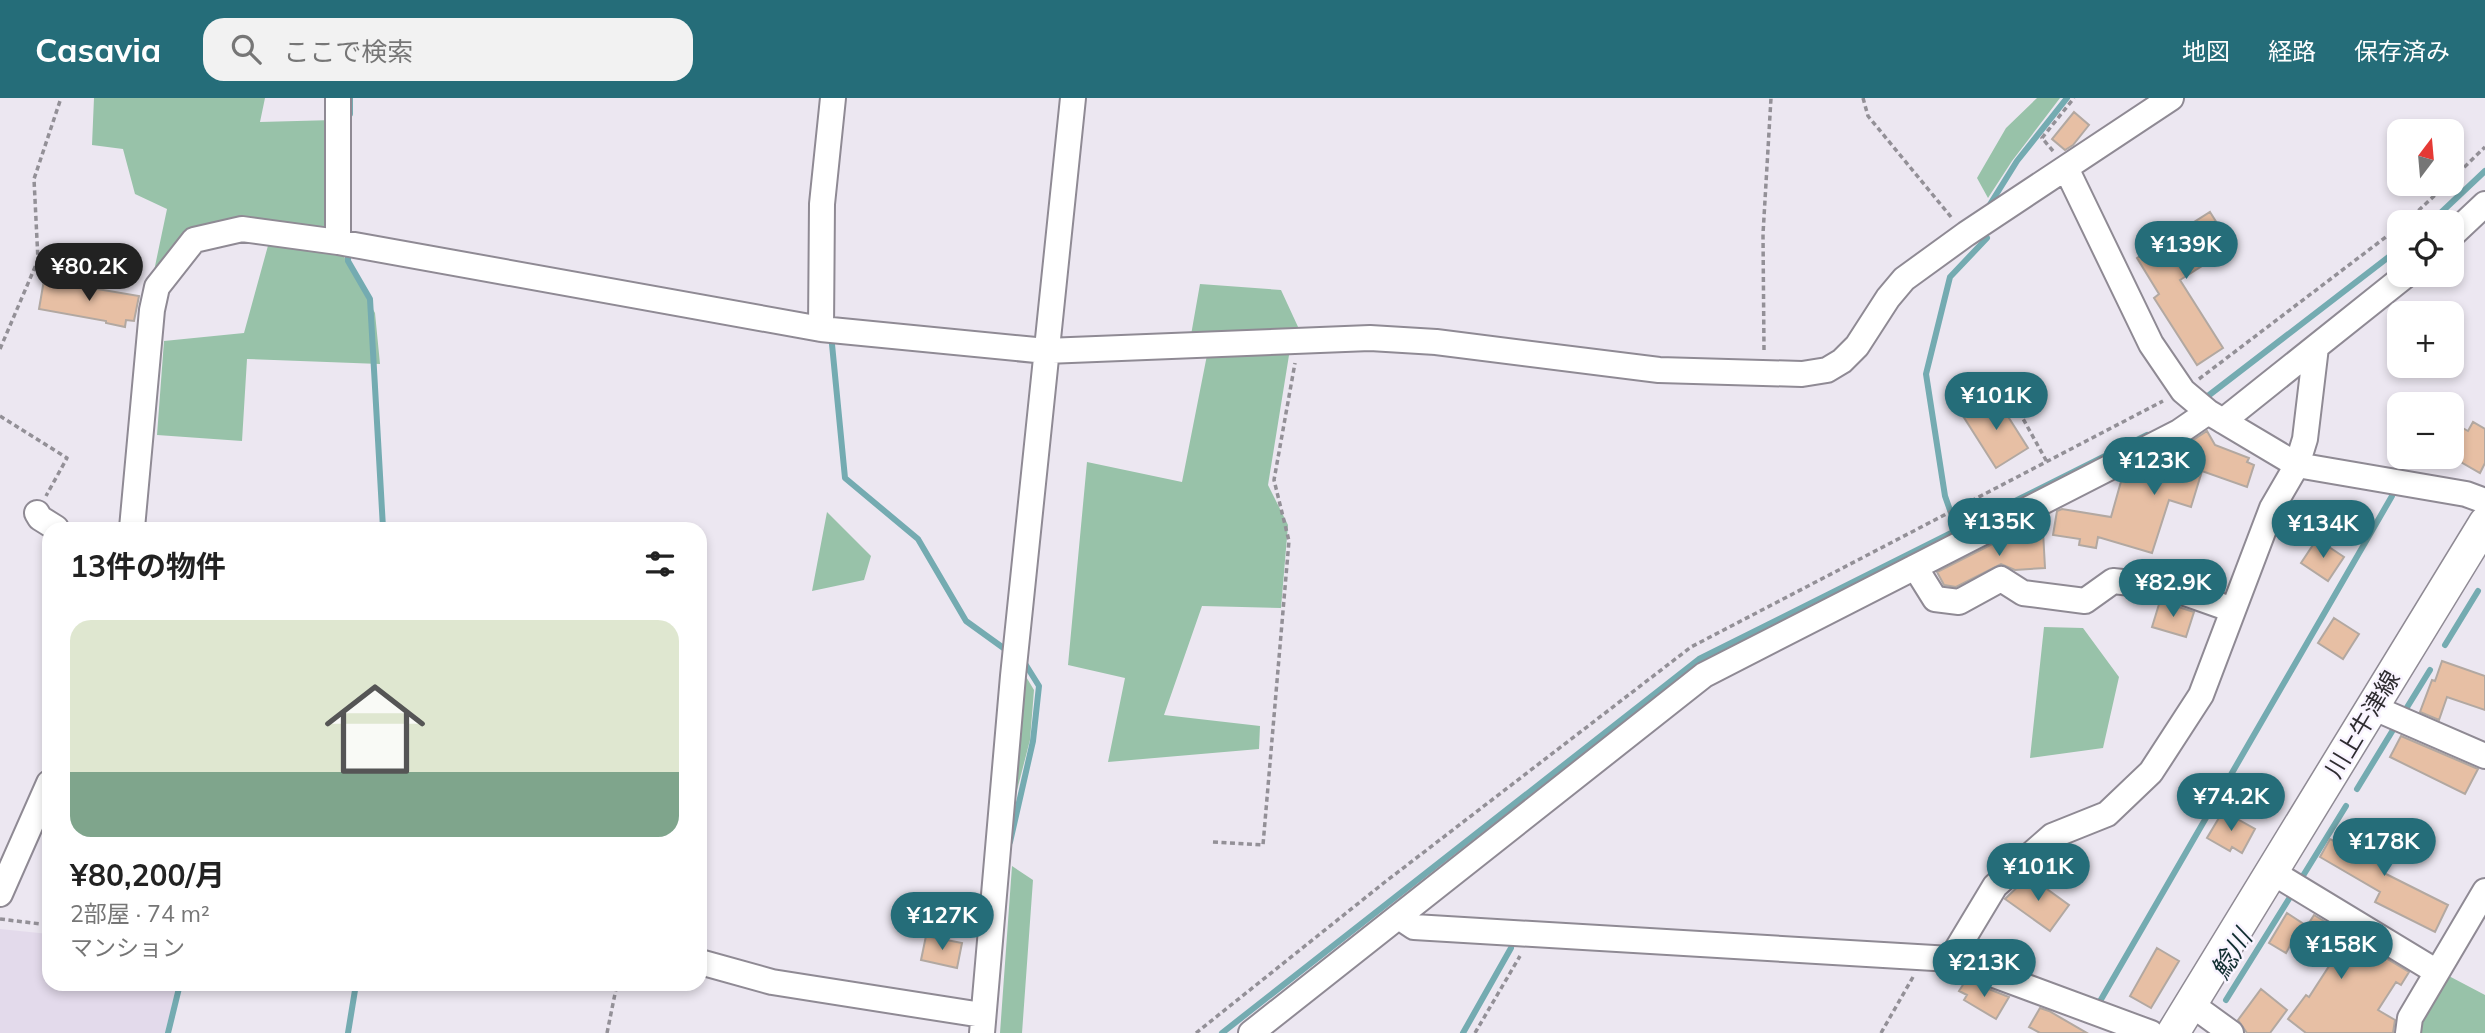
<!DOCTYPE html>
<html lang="ja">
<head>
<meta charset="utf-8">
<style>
  body { margin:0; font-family:Mulish,"Noto Sans JP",sans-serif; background:#f2f2f2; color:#222; height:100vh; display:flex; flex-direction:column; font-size:26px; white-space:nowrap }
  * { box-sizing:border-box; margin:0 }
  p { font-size:23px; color:#767676 }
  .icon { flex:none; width:38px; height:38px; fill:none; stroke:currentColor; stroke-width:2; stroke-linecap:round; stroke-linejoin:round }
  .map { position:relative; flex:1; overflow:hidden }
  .side { position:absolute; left:42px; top:424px; width:665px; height:469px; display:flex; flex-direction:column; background:#fff; border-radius:21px; box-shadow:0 4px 10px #0003 }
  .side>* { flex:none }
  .needle { width:46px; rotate:16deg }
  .buttons { position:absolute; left:2387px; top:21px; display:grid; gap:14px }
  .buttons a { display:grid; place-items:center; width:77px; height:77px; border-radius:14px; background:#fff; box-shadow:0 4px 10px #0003; font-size:35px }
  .price { position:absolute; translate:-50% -60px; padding:0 16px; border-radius:24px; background:#256d79; color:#fff; font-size:23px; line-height:46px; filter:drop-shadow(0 2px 4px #0008) }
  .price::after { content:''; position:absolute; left:50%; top:42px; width:21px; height:16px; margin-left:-10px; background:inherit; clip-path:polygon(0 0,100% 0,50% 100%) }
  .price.active { background:#222; color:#fff }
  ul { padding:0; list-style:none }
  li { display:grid; align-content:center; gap:14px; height:371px; padding:0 28px }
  li span { display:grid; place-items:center; height:217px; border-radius:21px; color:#555 }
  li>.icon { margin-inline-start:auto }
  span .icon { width:126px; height:126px; fill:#fffc; stroke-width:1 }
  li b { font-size:30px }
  h2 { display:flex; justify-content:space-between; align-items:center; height:84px; padding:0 28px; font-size:30px }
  header { display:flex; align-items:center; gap:42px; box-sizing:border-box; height:98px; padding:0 35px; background:#256d79; color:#fff }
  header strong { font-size:33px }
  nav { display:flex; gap:38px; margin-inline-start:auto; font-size:24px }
  .search { width:490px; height:63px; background:#f2f2f2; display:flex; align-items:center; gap:18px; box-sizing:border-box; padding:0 24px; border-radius:21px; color:#767676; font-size:26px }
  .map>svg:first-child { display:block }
</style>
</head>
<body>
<header>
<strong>Casavia</strong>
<div class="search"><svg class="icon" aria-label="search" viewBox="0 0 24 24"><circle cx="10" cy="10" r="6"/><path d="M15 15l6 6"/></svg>ここで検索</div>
<nav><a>地図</a><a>経路</a><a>保存済み</a></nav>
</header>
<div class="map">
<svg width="2485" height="935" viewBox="0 0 2485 935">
  <rect width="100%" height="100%" fill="#ece7f1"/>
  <path fill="#e3daeb" d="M0 831 49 836V886H177L165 935H0Z"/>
  <path fill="#98c2a9" d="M94 0H265L260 24 334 22 330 136 226 123 154 173 167 111 135 96 123 51 92 47Z
    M2037 0H2060L2012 63 1988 100 1977 80 2006 30Z
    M269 144 342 155 375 215 380 266 247 261 242 343 157 337 164 243 244 235Z
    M1200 186 1281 192 1299 231 1191 237Z
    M1290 251 1268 387 1288 427 1281 510 1202 508 1164 617 1260 628 1259 651 1108 664 1125 580 1068 567 1087 364 1182 384 1207 257Z
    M827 414 871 458 864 482 812 493Z
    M2044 529 2083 530 2119 579 2103 650 2030 660Z
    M1022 572 1034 592 1030 642 1007 731Z
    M1012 768 1033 782 1022 935H1000Z
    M2447 877 2485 897V935H2420L2424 919Z"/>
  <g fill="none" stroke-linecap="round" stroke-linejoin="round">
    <path stroke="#74abb1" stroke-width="6" d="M350 16V0
      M1989 108 2017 63 2067 0
      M2431 124 2485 73
      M348 152V163L370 201 383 430
      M831 236 845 380 918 441 966 523 1009 554
      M2204 301 2399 151
      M1957 432 1945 398 1926 276 1950 179 1987 140
      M2445 547 2478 493
      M2406 611 2430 572
      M2357 691 2396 627
      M1010 744 1033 643 1039 588 1024 564
      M2301 781 2346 708
      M2226 902 2292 796
      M2099 905 2392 398
      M168 935 180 886
      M348 935 356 886
      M1222 935 1699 561 2147 337
      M1463 935 1511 850"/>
  </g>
  <path fill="#e7bfa4" stroke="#b2a8a1" stroke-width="2" d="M2074 14 2089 27 2073 47 2065 52 2052 41Z
    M2210 114 2232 149 2180 182 2223 250 2197 267 2154 200 2159 196 2137 160Z
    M44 182 139 198 134 223 126 222 125 229 106 225V223L39 211Z
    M1995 298 2028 350 1996 370 1963 318Z
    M2452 324 2468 333 2473 324 2485 331V365L2480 375 2452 359Z
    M2207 333 2215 347 2249 360 2247 364 2254 367 2247 389 2202 373 2191 409 2169 402 2152 455 2098 439 2096 450 2079 447 2080 441 2053 437 2057 413 2062 411 2111 419 2122 380 2130 376 2147 381 2152 364 2165 358 2194 366 2184 348Z
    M2043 433 2045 470 2015 472 2001 466 1956 489 1944 487 1937 474 2014 435Z
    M2317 441 2344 459 2328 483 2301 465Z
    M2160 503 2194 514 2186 539 2152 529Z
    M2334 520 2359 536 2343 561 2318 545Z
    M2442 563 2485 578V612L2447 599 2439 622 2420 614 2432 582 2435 583Z
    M2401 638 2478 671 2465 696 2390 659Z
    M2223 713 2255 731 2242 755 2232 749 2230 753 2207 740Z
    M2375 733 2399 748 2384 775 2448 807 2435 834 2375 804 2380 794 2320 759 2330 741 2336 744 2341 735 2361 746 2363 743 2367 745Z
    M2029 778 2069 807 2050 833 2005 801Z
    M2287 815 2307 828 2314 817 2409 874 2401 887 2396 884 2378 912 2395 922 2393 935H2306L2288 921 2306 897 2309 899 2331 865 2293 842 2286 855 2269 845Z
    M926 838 962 845 957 870 921 862Z
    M2157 850 2179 863 2151 910 2130 898Z
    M1966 882 2009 899 1996 921 1964 902 1967 897 1959 893Z
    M2261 891 2287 912 2270 935H2247L2238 922Z
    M2040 910 2049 913 2087 935H2040L2029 929Z"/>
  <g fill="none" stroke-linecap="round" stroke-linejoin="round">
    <g stroke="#8f8a94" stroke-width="28">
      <path id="minor" d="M2066 70 2151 246 2183 293 2208 314 2297 367 2466 396 2485 403
        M2452 137 2485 106
        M338 144V0
        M821 231 822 106 833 0
        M2223 323 2406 177
        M37 415 40 420 56 430
        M132 430 152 212 157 189 194 142 242 131 338 144 821 231 1046 253 1370 240 1436 244 1659 272 1802 276 1827 272 1842 263 1857 248 1888 200 1904 181 1966 136 2171 0
        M1915 469 1935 501 1959 504 2001 481 2023 495 2085 503 2113 483 2168 489 2233 512
        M2372 609 2485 658
        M2272 774 2437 874
        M0 796 49 685
        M1399 819 1414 829 1951 861 2151 935
        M1951 861 1995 788 2052 738 2107 716 2151 674 2201 597 2272 410 2297 367 2305 341 2316 249
        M700 864 772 884 982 917
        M2191 906 2231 935
        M982 935 1013 578 1073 0
        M1251 935 1704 577 2179 334 2208 314
        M2408 935 2410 920 2485 793"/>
    </g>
    <g stroke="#8f8a94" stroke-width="35">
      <path id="major" d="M2173 935 2485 425"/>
    </g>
    <path stroke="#939097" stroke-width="3.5" stroke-dasharray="5 3.5" stroke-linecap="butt" d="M1863 0 1868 18 1951 119
      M2053 53 2042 40 2074 0
      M2452 81 2485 49
      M2406 124 2447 86
      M0 251 38 162 34 81 61 0
      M1764 252 1763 136 1771 0
      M2199 281 2399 129
      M2011 299 2047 364
      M0 318 67 360 46 398
      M1213 744 1263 747 1289 443 1274 382 1295 265
      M0 821 49 827
      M607 935 617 886
      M1196 935 1385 784 1691 549 2163 303
      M1475 935 1520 858
      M1881 935 1913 879"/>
    <use href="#minor" stroke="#fff" stroke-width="24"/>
    <use href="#major" stroke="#fff" stroke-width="32"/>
  </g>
  <g text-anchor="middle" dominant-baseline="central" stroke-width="5" stroke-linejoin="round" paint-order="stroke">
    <g font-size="24" fill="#2e2c30" stroke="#f9f4ff">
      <text transform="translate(2362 626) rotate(-59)">川上牛津線</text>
    </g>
    <g font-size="26" font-style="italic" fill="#112e31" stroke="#f9f4ff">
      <text transform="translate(2231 856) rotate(-58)">鯰川</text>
    </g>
  </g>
</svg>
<div class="buttons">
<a><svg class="needle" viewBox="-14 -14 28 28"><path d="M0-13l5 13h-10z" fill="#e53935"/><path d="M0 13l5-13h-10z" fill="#767676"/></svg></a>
<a><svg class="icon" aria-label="locate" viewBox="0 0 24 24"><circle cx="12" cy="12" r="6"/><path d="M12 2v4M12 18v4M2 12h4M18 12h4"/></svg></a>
<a>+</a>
<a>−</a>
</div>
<b class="price" style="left:2186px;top:183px">¥139K</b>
<b class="price active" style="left:89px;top:205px">¥80.2K</b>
<b class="price" style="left:1996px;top:334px">¥101K</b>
<b class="price" style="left:2154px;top:399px">¥123K</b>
<b class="price" style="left:1999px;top:460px">¥135K</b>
<b class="price" style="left:2323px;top:462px">¥134K</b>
<b class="price" style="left:2173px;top:521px">¥82.9K</b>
<b class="price" style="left:2231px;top:735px">¥74.2K</b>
<b class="price" style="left:2384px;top:780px">¥178K</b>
<b class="price" style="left:2038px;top:805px">¥101K</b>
<b class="price" style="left:942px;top:854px">¥127K</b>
<b class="price" style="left:2341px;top:883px">¥158K</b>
<b class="price" style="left:1984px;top:901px">¥213K</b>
<section class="side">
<h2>13件の物件<svg class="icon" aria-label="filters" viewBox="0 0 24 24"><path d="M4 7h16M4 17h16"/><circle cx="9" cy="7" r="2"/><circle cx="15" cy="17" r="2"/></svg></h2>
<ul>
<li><span style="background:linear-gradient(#dfe7d0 70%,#7fa58c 0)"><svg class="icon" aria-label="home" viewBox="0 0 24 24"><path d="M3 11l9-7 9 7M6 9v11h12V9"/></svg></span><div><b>¥80,200/月</b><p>2部屋 · 74 m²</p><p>マンション</p></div></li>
</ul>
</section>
</div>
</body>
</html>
